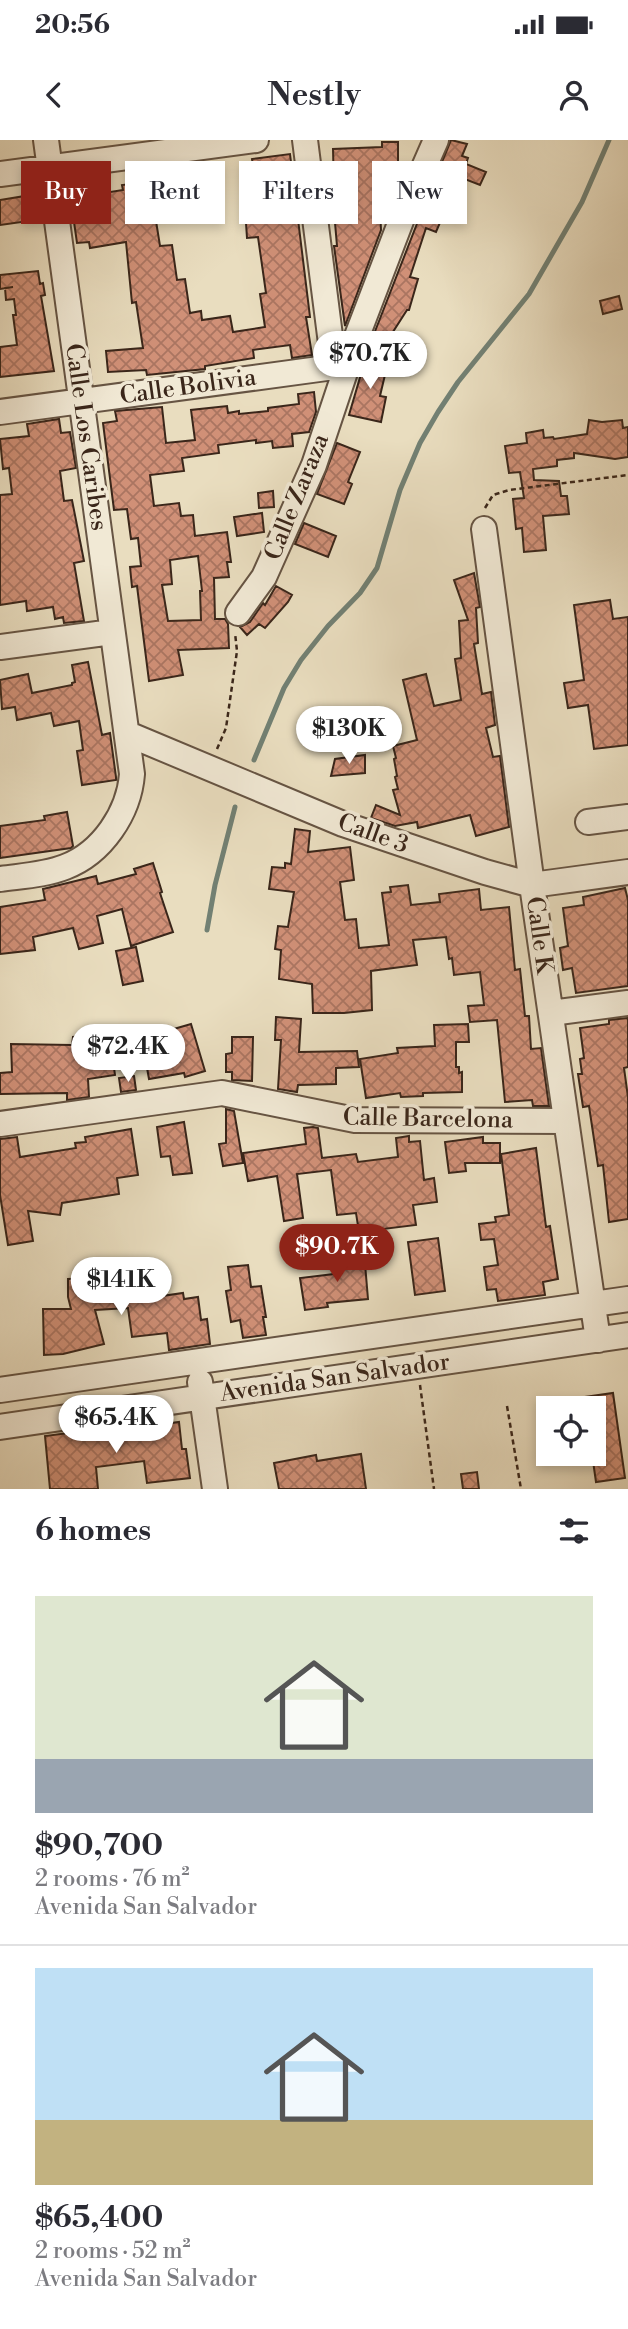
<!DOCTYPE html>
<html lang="en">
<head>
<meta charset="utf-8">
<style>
  body { margin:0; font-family:"Libre Bodoni",serif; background:#f7f7f7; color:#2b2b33; height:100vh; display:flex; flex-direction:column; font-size:26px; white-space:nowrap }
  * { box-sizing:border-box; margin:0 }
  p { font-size:23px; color:#7c7c81 }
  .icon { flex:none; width:38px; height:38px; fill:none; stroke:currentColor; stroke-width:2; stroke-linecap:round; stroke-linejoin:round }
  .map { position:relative; height:1349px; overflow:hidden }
  .side { display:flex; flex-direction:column; background:#fff; flex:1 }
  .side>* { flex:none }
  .guide { position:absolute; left:21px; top:21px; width:586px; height:63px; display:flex; gap:14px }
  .controls { position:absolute; left:536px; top:1256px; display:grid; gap:14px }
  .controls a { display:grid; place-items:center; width:70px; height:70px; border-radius:0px; background:#fff; box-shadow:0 4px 10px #0003; font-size:35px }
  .price { position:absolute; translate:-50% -60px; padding:0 16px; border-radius:24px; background:#fff; color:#222; font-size:23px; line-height:46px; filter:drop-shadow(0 2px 4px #0008) }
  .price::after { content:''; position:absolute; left:50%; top:42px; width:21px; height:16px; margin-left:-10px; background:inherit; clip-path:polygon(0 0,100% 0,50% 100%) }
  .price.on { background:#8f2418; color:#fff }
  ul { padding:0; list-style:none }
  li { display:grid; align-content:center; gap:14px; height:371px; padding:0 35px }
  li+li { border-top:2px solid #e1e1e2 }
  li span { display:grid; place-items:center; height:217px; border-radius:0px; color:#555 }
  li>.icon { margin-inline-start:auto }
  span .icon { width:126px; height:126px; fill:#fffc; stroke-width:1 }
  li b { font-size:30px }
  h2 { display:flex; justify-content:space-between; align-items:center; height:84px; padding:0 35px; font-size:30px }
  .chip { padding:0 24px; border-radius:0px; background:#fff; box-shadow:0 4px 10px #0003; font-size:24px; line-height:63px }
  .chip.on { background:#8f2418; color:#fff }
  .status { display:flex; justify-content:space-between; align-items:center; height:49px; padding:0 35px; background:#fff; direction:ltr }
  .status svg { height:19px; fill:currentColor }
  header { display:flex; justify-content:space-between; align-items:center; height:91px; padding:0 35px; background:#fff; font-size:32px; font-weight:600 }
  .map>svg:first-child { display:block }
</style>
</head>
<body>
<div class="status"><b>20:56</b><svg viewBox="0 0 49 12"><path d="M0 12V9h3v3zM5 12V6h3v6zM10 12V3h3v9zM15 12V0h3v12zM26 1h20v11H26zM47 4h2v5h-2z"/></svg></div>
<header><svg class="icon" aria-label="back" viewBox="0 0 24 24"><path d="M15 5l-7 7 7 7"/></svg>Nestly<svg class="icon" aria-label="person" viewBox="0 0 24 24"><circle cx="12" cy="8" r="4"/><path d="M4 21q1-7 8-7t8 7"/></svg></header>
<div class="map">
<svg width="628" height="1349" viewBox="0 0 628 1349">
  <defs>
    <pattern id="building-cross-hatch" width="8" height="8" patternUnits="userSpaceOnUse" patternTransform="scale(1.75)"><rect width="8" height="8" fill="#d09077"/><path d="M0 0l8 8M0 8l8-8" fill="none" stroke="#aa7561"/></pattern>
  </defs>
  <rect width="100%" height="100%" fill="#e9ddbf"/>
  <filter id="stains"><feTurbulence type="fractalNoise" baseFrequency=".00286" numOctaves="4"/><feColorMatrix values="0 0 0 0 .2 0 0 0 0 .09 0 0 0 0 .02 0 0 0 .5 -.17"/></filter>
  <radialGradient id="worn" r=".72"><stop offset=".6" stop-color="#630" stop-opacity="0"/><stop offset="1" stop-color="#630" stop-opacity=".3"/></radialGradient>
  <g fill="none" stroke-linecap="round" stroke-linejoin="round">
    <path stroke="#728073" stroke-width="5" d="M254 620 284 548 301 520 328 486 360 453 377 428 400 350 420 303 438 272 458 242 529 154 582 62 609 0
      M207 790 215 745 235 667"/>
  </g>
  <path fill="url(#building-cross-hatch)" stroke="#3a261a" stroke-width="2" fill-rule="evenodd" d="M451 0 467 4 462 16 468 18 466 24 486 32 480 45 439 29Z
    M382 2H398V22H377V39H374L375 68H380L381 90 345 186 334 106H337L334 71H329V69L328 51 334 50 333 9 382 7Z
    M290 14 310 177H306L312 215 292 218 290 205 253 210 254 218 205 226V229L147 235 146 230 108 232 106 211 143 208 136 162 132 163 126 102 90 108 89 102 77 103 73 75 88 73 85 56 123 50 122 45 212 34 214 63 166 69 167 79 156 81 160 106 172 105 177 140 185 139 190 173 201 171 202 180 230 176 233 192 265 187 260 154 266 153 258 97 247 98 246 83 279 79 276 55 258 57 252 19Z
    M25 56 29 81 0 85V60Z
    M427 58 447 66 436 92 426 88 410 137 418 139 409 170H407L389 198 374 194Z
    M38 131 40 144 43 143 45 155 41 156 54 231 0 237V207L17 205 13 175H16L14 159 6 160 5 148 13 147 0 149V135Z
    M619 156 622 169 603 174 600 161Z
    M366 217 388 222 380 256 386 257 381 282 349 275Z
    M314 252 316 272 309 292 292 294 293 306 273 308 272 301 256 303V300L218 305 219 313 182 318 184 331 150 335 154 366 179 363 181 376 193 375 195 396 227 392 231 422H227L229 437 214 438 215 479H225L228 484 229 508 178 510 183 535 149 541 137 446 132 447 130 427 141 426 138 398 131 399 127 369 114 370 103 283 117 281 115 271 162 267 166 303 195 300 191 270 227 266 228 273 239 271V274L268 271V268L299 264 298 254ZM198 416 202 451H200L201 480 168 481 162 445 172 444 170 420Z
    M59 279 61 293 70 292 76 328 60 331 64 361 72 360 84 421 74 423 84 481 64 483 63 477 55 479 53 467 27 471 26 461 0 465V355L12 354 9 328 3 329 0 299 29 296 27 284Z
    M589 280 602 282 622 280 623 288 628 287V317L615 319 574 313V318L557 320V326L533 329 534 340 559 341 561 356H567L569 374 543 376 546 410 524 412 522 388 516 389 513 359 524 358 520 332 509 333 505 306 527 303 526 293 543 290 544 298 553 297 554 299 587 294Z
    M337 303 360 312 348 342 352 344 344 364 317 354Z
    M273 351 274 367 259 368 258 353Z
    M262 373 264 392 237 396 234 377Z
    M304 383 336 396 328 417 295 404Z
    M474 433 480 467 476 468 478 503 474 504 482 554 491 552 495 585 486 588 493 617 500 616 509 687 476 696 470 675 418 688 417 682 395 686 371 678 376 665 400 675 393 650 398 649 395 637 397 636 394 619 396 618 393 606 417 600 403 540 426 534 434 566 461 560 455 519 461 518 459 481 468 480 454 440Z
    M276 446 292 455 288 462 265 488 259 484 247 495 240 487 250 482 263 463 265 465Z
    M610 460 613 479 628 477V605L594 609 588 565 568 568 564 543 584 540 574 465Z
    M88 522 102 595 110 593 116 637V640L82 645 77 611 83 610 79 581 54 586 51 573 17 580 15 567 2 569 0 540 28 534 32 553 72 545V543L75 542 72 525Z
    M365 615V633L331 636 335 619Z
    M67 672 73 706 71 708 0 718V686L45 680 44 676Z
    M295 689 310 691 308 712 350 707 354 740 340 742 345 780 356 779 359 808 389 805 382 753 391 752 390 747 408 745 411 765 440 762 439 754 479 749 481 770 509 767 515 830 520 829 525 876H529L531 909 541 908 549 966H533L532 960 505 962 497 880 470 882 468 866 484 865 480 832 454 835 452 818 449 819 446 797 413 800 417 825 371 831 372 870 344 873H313L312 844 279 839 281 810 275 809 278 786 288 787 294 752 269 749 272 727 285 728V723L291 724Z
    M153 723 162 752 160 753 173 792 131 806 122 769 97 776 103 803 79 809 73 788 33 797 35 810 0 814V767L45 760 43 749 96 736 98 744 136 734 134 729Z
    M625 748 628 760V846L576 853 572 828 563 830 560 808 568 806 563 768 584 765 583 757Z
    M136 807 143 841 123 845 116 811Z
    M276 877 301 879 299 912 357 911 359 927 336 928V944L298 945 297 952 278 949 281 900H275Z
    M628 878V927L624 928 628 957V1079L609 1082 603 1025 598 1026 589 966 583 967 578 934H582L580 919 584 918 580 888 609 884V880Z
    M191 884 205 931 185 937 184 933 149 939 142 900 154 899 153 895Z
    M468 884 469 902H456V927H459V933L462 932V952L423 953V956L401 957 400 953 366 958 360 919 398 913 397 908 435 906 434 885Z
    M109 893 115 935 88 939 89 957 67 960V953L0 954V933L12 932 11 904 72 905 73 897Z
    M232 897H253L252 941 232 940V932H226V914L232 913Z
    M134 936 136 950 121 952 119 938Z
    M226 969 234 971 243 1023 223 1026 219 1004 226 1003Z
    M184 982 192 1033 173 1035 170 1016 161 1017 157 987Z
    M313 987 318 988 322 1018 356 1014 358 1022 398 1017 396 998 409 996V1002L420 1001 424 1040 434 1038 437 1062 413 1065 416 1085 359 1092 356 1073 337 1075 331 1030 297 1034 303 1078 284 1081 277 1036 248 1041 243 1013 306 1004 304 988Z
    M131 989 138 1035 117 1038 119 1054 62 1063 60 1075 28 1071 33 1101 8 1105 0 1055V999L17 997 20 1017 76 1008 75 1003 86 1002 85 997Z
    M483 997V1003H500V1023H465L466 1031 449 1033 445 1002Z
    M536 1008 546 1087 550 1086 558 1139 543 1142 545 1155 498 1161 496 1149 487 1150 484 1127 498 1125 494 1099 481 1100 479 1084 496 1082 495 1077 509 1075 501 1014Z
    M438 1098 445 1151 415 1155 408 1102Z
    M364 1112 368 1159 327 1163 328 1167 305 1170 300 1138 342 1133 340 1114Z
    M248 1125 251 1147 261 1146 266 1177H263L266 1195 243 1198 240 1180 231 1182 226 1151 231 1150 228 1127Z
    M115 1137V1153L147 1149 148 1158 183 1153 184 1159 198 1157 201 1180 207 1179 210 1204 169 1210 167 1193 132 1197 128 1168 95 1170 104 1204 63 1214 44 1215 43 1169H71L68 1157V1139Z
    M613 1253 625 1338 596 1342 592 1314 593 1269H556V1261Z
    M179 1282 182 1309H186L190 1338 147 1343 144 1321 96 1327 98 1349H50L45 1296 92 1290V1294Z
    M361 1314 366 1349H279L274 1323 316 1315 317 1321Z
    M477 1332 479 1349H463L461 1334Z"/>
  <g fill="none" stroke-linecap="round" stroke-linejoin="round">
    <g stroke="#665443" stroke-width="28">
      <path id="minor" d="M305 0 334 227
        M0 34 256 0
        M0 272 334 227 344 230
        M484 389 532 745 598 1200
        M238 473 264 437 314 325 357 196 404 73 436 0
        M0 507 112 492
        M128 594 343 684 485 732 532 745 628 732
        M588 682 628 677
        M0 739C21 736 45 735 65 727 102 713 129 673 132 634L46 0
        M551 873 628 863
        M0 984 222 953 355 980 566 981
        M200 1242 215 1349
        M0 1250 628 1159
        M0 1287 628 1195"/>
    </g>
    <path stroke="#3a261a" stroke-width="2.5" stroke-dasharray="5 3.5" stroke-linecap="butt" d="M485 368 493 355 509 350 628 335
      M217 609 226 588 237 511 235 493
      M420 1245 434 1349
      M507 1266 521 1349"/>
    <use href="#minor" stroke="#f1e9d5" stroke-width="24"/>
  </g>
  <g text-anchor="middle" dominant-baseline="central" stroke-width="7" stroke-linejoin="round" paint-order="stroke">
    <g font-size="24" fill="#3a261a" stroke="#f1e9d5">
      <text transform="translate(188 247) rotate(-8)">Calle Bolivia</text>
      <text transform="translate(86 297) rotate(82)">Calle Los Caribes</text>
      <text transform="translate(297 357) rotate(-68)">Calle Zaraza</text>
      <text transform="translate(373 694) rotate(20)">Calle 3</text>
      <text transform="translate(539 795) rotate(82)">Calle K</text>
      <text transform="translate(428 979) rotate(1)">Calle Barcelona</text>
      <text transform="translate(335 1238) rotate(-8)">Avenida San Salvador</text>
    </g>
  </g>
  <rect width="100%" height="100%" filter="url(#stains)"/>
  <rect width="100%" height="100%" fill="url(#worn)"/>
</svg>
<div class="controls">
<a><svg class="icon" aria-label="locate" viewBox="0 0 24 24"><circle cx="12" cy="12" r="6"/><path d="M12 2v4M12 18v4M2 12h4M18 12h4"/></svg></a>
</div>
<b class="price" style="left:370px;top:251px">$70.7K</b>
<b class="price" style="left:349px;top:626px">$130K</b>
<b class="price" style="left:128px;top:944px">$72.4K</b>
<b class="price on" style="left:337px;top:1144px">$90.7K</b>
<b class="price" style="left:121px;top:1177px">$141K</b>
<b class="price" style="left:116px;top:1315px">$65.4K</b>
<div class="guide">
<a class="chip on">Buy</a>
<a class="chip">Rent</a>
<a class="chip">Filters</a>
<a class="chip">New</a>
</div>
</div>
<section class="side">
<h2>6 homes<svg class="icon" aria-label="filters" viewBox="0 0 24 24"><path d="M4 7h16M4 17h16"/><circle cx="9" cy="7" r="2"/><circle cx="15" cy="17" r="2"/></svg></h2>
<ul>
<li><span style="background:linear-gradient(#dfe7d0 75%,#9aa5b1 0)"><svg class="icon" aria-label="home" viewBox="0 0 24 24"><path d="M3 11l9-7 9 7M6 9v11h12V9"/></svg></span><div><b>$90,700</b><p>2 rooms · 76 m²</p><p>Avenida San Salvador</p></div></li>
<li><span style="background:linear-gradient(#bfe0f5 70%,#c2b280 0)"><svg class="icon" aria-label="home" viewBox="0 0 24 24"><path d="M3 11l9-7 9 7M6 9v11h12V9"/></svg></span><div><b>$65,400</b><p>2 rooms · 52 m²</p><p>Avenida San Salvador</p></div></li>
</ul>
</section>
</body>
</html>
